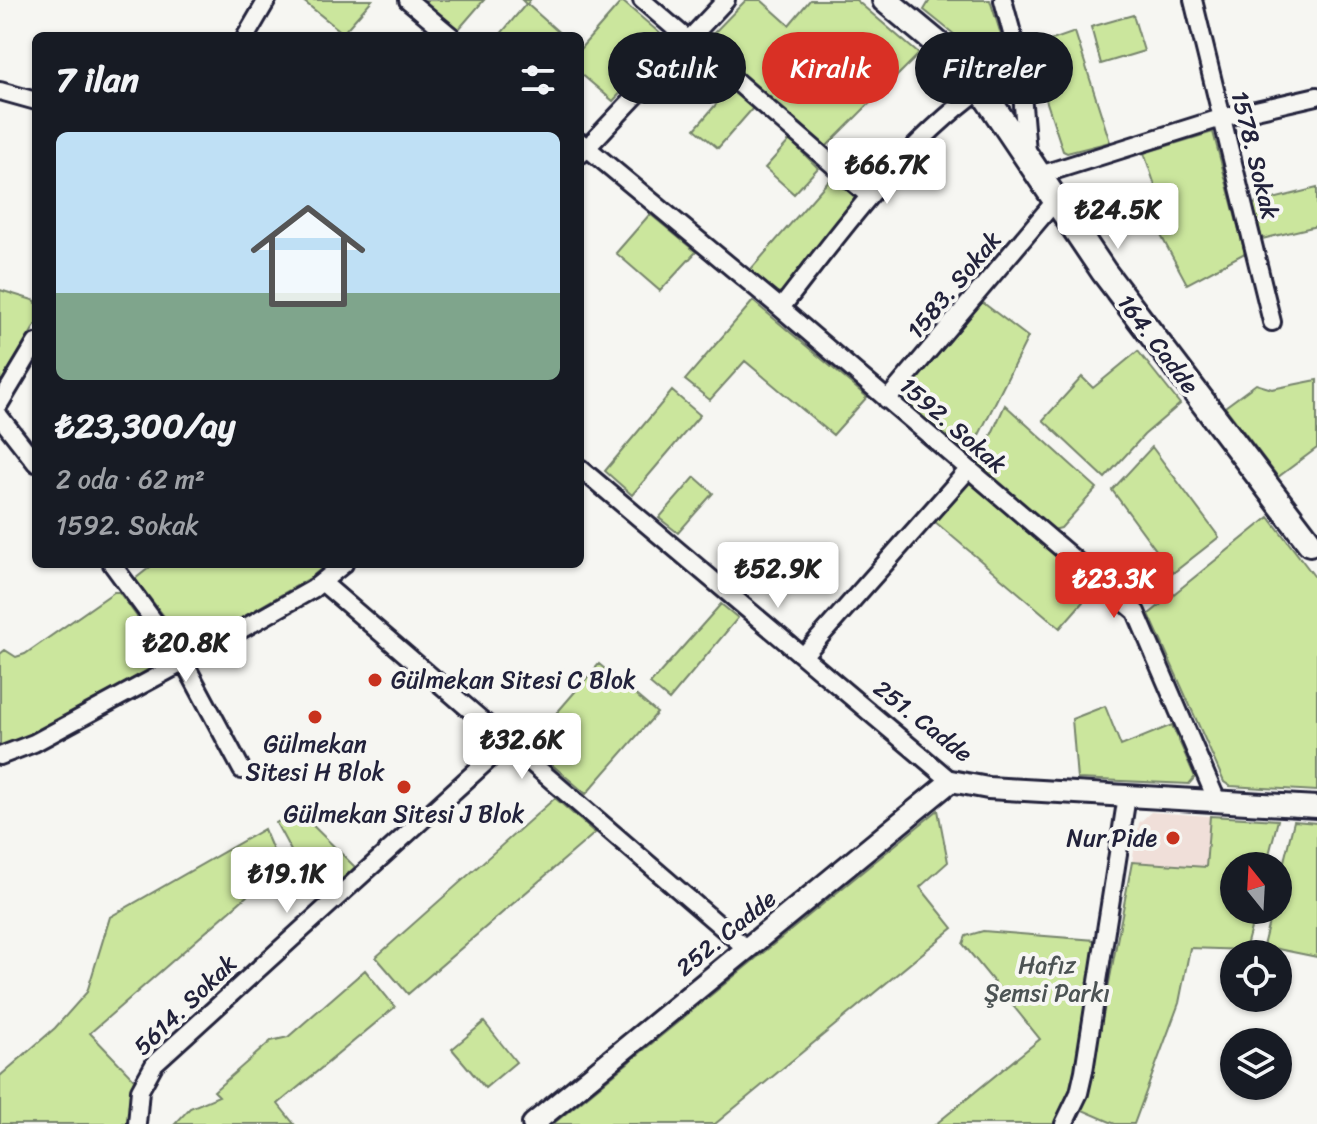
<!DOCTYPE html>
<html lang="tr">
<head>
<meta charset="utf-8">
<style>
  body { margin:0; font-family:Sriracha,sans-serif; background:#20242c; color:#f1f3f6; height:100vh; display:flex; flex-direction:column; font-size:30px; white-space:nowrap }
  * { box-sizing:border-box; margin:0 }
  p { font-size:26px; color:#9ea1a6 }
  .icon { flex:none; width:44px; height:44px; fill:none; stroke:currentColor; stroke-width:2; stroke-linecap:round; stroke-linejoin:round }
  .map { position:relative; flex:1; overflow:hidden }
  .drawer { position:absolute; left:32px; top:32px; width:552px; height:536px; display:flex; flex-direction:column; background:#171b24; border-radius:12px; box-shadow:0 2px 6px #0004 }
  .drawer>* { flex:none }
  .top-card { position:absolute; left:608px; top:32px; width:588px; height:72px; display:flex; gap:16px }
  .needle { width:52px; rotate:342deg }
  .fabs { position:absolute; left:1220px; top:852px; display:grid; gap:16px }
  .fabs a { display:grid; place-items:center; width:72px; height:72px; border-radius:50%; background:#171b24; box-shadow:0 2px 6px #0004; font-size:40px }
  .price { position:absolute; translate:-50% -68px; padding:0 18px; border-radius:8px; background:#fff; color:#222; font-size:26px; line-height:52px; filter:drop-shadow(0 2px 4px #0008) }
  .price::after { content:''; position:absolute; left:50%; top:48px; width:24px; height:18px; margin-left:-12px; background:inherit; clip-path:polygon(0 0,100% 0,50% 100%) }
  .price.active { background:#d93025; color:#fff }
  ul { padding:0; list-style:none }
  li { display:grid; align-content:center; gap:16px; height:424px; padding:0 24px }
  li span { display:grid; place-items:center; height:248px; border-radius:12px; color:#555 }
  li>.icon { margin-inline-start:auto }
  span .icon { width:144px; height:144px; fill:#fffc; stroke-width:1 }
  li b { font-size:34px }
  h2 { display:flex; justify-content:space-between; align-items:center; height:96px; padding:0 24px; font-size:34px }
  .pill { padding:0 28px; border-radius:36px; background:#171b24; box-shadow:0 2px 6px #0004; font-size:28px; line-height:72px }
  .pill.active { background:#d93025; color:#fff }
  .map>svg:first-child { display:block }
</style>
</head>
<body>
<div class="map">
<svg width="1317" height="1124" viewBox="0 0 1317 1124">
  <rect width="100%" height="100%" fill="#f6f6f2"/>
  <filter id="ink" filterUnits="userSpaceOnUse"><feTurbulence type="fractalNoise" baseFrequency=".0125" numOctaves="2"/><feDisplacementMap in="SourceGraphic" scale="16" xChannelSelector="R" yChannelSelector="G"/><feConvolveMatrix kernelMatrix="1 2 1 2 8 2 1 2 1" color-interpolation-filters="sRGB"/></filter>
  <g filter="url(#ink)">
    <path fill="#f0dfd9" d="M1151 812 1210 816 1206 867 1132 862 1139 823Z"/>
    <path fill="#cbe69d" stroke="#76846c" stroke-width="2" d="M302 0H372L343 33Z
      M422 0H484L458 30Z
      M522 0H530L527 4 563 36H499L526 4Z
      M746 0H761L789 25 810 0H856L919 54 826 147 705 42Z
      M930 0H990L1003 41V68L981 56 924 10Z
      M622 1 669 41 613 101 580 73V49Z
      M1133 15 1144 51 1101 64 1091 27Z
      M1075 32 1110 142 1067 153 1063 151 1029 48Z
      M730 88 753 108 718 148 695 129Z
      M1213 132 1245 253 1187 284 1157 228 1168 224 1144 153Z
      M790 140 818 168 794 194 765 168Z
      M838 177 854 193V203L783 292 774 293 752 275 751 269 830 179Z
      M1317 188V226L1262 239 1253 204Z
      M650 214 696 252 660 291 616 253Z
      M0 290 36 301V324L0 384Z
      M753 301 867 397 833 435 745 361 710 400 685 380Z
      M982 302 1028 337 969 455 963 457 904 404 902 398Z
      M1138 351 1180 404 1144 435 1105 478 1043 420 1082 377 1093 388Z
      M1317 380V448L1278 477 1225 407 1256 384 1272 389Z
      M672 391 700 415 632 495 605 471Z
      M1005 405 1097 488 1061 528 1053 530 977 466Z
      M1152 447 1219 537 1173 573 1112 490Z
      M695 477 713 493 678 533 659 518Z
      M969 482 1095 588 1060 628 934 521Z
      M1269 517 1317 580V791L1230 786 1224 782 1149 614Z
      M154 564H327L310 578 189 648 135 579Z
      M114 592H119L165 655 164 662 21 740 0 747V654L5 650 16 657 25 654Z
      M721 604 738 618 669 700 650 684Z
      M599 664 657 713 586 794 529 745Z
      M1105 706 1121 746 1172 725 1195 777 1189 784 1077 779 1072 719Z
      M555 798 595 833 408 994 376 957Z
      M938 810 948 862 920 887 953 928 715 1124H553Z
      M298 811 355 867 324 896 297 862 276 823Z
      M1210 816 1278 820 1266 866H1234V910H1256L1245 950 1190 948 1179 1003 1134 1124H1115L1080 1109 1091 1078 1132 862 1206 867Z
      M1294 821 1317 823V957L1263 946 1272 910H1278V885Z
      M264 829 280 867 90 1033 134 1079 127 1124H0V1076L55 1028 87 992 110 917Z
      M983 931 1095 940 1073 1082 1055 1124H936L1040 1039 963 944 966 936Z
      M365 970 395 1007 278 1104 294 1124H175L190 1108 219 1096 214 1091 271 1041 288 1037Z
      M484 1022 516 1062 485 1088 452 1049Z"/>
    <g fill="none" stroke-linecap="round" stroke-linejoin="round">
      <g stroke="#22223b" stroke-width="22">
        <path id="minor" d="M408 0 451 36
          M642 0 869 196
          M1003 0 1019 59 1027 152
          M1193 0 1272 322
          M246 36 267 0
          M0 91 36 101
          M580 142 777 305 1136 612 1217 801
          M581 154 726 0
          M1040 175 1221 118 1317 96
          M781 308C842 230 900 148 981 89
          M887 400 1056 200
          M0 403 36 343
          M0 417 36 463
          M580 468 951 781
          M112 564 184 662 242 770
          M323 583 747 949
          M803 656 968 470
          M0 756 34 743 184 662 313 589 344 564
          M137 1124 140 1090 155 1063 508 742
          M1064 1124 1079 1093 1084 1071 1127 796"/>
      </g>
      <g stroke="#22223b" stroke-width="26">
        <path id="tertiary" d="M533 1124 951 781 988 788 1317 807"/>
      </g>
      <g stroke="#22223b" stroke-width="30">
        <path id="secondary" d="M885 0 950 54 981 89 1104 272 1310 543"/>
      </g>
      <use href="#minor" stroke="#f6f6f2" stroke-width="16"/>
      <use href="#tertiary" stroke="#f6f6f2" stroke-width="20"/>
      <use href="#secondary" stroke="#f6f6f2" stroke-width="24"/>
    </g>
  </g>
  <g fill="#c8321e" stroke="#f6f6f2" stroke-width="3">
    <circle cx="375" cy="680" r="8"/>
    <circle cx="315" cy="717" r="8"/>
    <circle cx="404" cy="787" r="8"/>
    <circle cx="1173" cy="838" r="8"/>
  </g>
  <g text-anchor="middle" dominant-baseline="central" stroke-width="8" stroke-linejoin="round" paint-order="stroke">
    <g font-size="24" fill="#22223b" stroke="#f6f6f2">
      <text transform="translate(1255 155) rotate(76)">1578. Sokak</text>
      <text transform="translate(954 285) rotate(-50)">1583. Sokak</text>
      <text transform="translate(1158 344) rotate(53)">164. Cadde</text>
      <text transform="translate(953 425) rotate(41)">1592. Sokak</text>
      <text transform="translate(923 721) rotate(38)">251. Cadde</text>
      <text transform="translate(726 933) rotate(-39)">252. Cadde</text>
      <text transform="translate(185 1005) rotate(-44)">5614. Sokak</text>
    </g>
    <g font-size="24" fill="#22223b" stroke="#f6f6f2">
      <text x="391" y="680" text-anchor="start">Gülmekan Sitesi C Blok</text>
      <text x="315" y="744">Gülmekan<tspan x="315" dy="28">Sitesi H Blok</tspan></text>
      <text x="404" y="814">Gülmekan Sitesi J Blok</text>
      <text x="1157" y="838" text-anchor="end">Nur Pide</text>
    </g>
    <g font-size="24" fill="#4c5354" stroke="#f6f6f2">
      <text x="1047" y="965">Hafız<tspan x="1047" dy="28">Şemsi Parkı</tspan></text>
    </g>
  </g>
</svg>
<div class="fabs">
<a><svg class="needle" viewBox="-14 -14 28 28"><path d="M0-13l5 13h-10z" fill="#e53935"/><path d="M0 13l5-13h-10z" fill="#9ea1a6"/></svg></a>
<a><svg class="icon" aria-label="locate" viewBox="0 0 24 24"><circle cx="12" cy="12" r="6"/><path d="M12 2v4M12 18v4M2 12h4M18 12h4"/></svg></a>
<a><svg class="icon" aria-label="layers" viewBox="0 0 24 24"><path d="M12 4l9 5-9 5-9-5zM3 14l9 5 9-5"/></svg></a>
</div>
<b class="price" style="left:887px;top:206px">₺66.7K</b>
<b class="price" style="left:1118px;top:251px">₺24.5K</b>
<b class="price" style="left:778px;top:610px">₺52.9K</b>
<b class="price active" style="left:1114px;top:620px">₺23.3K</b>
<b class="price" style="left:186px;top:684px">₺20.8K</b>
<b class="price" style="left:522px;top:781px">₺32.6K</b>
<b class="price" style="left:287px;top:915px">₺19.1K</b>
<div class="top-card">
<a class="pill">Satılık</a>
<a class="pill active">Kiralık</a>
<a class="pill">Filtreler</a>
</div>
<section class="drawer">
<h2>7 ilan<svg class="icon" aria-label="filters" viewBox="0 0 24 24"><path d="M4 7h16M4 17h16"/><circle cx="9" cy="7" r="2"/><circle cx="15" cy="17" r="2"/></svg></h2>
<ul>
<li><span style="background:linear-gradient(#bfe0f5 65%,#7fa58c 0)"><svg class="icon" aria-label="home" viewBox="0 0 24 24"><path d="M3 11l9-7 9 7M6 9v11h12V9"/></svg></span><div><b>₺23,300/ay</b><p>2 oda · 62 m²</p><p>1592. Sokak</p></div></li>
</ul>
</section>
</div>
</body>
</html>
